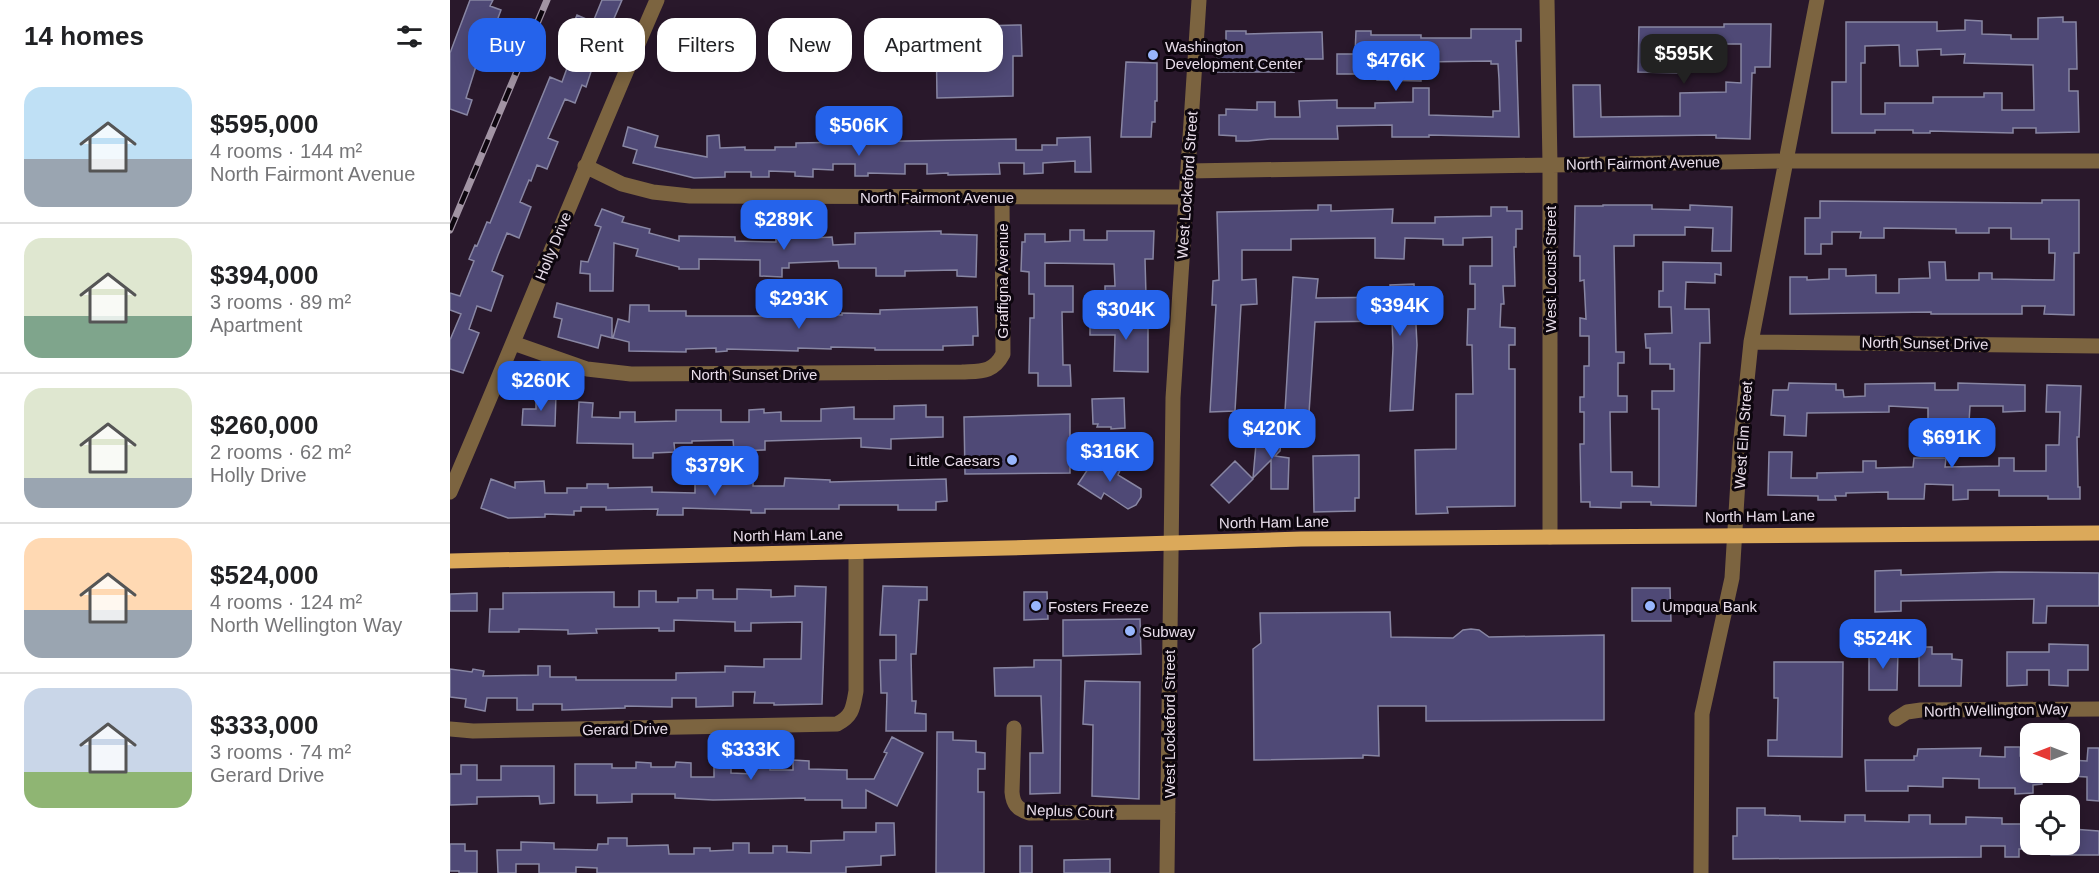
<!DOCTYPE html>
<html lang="en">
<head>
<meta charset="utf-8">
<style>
  body { margin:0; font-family:Arial,sans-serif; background:#f2f2f2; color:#202124; height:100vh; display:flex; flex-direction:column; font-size:22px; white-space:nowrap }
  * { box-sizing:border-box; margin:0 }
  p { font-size:20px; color:#757577 }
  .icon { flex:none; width:33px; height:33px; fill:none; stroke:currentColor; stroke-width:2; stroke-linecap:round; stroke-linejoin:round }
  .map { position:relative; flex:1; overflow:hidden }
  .details { display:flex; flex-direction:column; background:#fff; width:450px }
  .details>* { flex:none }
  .banner { position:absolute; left:18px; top:18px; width:570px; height:54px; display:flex; gap:12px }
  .needle { width:39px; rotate:270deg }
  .tools { position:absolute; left:1570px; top:723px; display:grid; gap:12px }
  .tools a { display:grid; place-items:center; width:60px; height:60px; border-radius:12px; background:#fff; box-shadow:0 3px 15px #0003; font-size:30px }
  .price { position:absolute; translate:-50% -51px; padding:0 14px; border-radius:12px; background:#2563eb; color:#fff; font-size:20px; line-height:39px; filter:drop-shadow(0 2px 3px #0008) }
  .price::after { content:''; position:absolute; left:50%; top:36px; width:18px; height:14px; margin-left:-9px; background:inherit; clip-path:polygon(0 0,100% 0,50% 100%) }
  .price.on { background:#222; color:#fff }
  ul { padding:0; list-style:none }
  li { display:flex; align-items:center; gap:18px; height:150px; padding:0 24px }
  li+li { border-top:2px solid #e0e0e0 }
  li span { display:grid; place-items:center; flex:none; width:168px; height:120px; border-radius:18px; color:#555 }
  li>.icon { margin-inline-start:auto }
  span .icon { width:72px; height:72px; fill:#fffc; stroke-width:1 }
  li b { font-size:26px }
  h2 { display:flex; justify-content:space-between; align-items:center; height:72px; padding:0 24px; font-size:26px }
  .chip { padding:0 21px; border-radius:18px; background:#fff; box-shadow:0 3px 15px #0003; font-size:21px; line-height:54px }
  .chip.on { background:#2563eb; color:#fff }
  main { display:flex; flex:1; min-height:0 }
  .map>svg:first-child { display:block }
</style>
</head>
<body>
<main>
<section class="details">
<h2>14 homes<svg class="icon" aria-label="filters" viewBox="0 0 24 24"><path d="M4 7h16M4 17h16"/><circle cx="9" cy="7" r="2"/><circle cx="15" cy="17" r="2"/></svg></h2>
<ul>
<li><span style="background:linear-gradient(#bfe0f5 60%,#9aa5b1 0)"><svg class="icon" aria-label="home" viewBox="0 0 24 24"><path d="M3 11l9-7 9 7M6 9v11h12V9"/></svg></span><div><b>$595,000</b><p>4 rooms · 144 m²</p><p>North Fairmont Avenue</p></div></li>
<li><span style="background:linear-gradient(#dfe7d0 65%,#7fa58c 0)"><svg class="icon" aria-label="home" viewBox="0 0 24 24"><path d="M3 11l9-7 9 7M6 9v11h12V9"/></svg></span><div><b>$394,000</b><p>3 rooms · 89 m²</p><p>Apartment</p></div></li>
<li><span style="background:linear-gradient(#dfe7d0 75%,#9aa5b1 0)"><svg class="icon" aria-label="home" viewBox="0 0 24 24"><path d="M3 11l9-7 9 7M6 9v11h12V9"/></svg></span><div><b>$260,000</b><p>2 rooms · 62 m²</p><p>Holly Drive</p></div></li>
<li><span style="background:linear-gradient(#ffd9b3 60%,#9aa5b1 0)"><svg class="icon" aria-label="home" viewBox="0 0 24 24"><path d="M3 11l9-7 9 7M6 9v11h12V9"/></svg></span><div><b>$524,000</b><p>4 rooms · 124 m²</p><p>North Wellington Way</p></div></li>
<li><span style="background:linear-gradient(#c9d6e8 70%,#8fb573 0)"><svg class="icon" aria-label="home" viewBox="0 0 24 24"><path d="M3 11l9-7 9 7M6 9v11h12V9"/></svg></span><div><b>$333,000</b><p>3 rooms · 74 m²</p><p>Gerard Drive</p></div></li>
</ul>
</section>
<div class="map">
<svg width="1649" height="873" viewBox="0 0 1649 873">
  <rect width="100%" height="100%" fill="#29182b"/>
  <path fill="#4f4976" stroke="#8886a3" stroke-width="1.5" fill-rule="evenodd" d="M20 0H43L40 6 51 10 32 61 28 60 16 98 22 100 17 115 0 109V53Z
    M152 0H172L159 30 155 29 136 87 132 85 125 103 115 99 98 138 108 142 97 169 87 165 81 181 79 180 70 202 81 207 69 238 57 233 48 255 42 271 53 276 41 311 27 306 19 329 29 333 13 373 0 369V340L11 314 0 310V293L10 296 24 261 19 259 25 245 27 246 37 222 40 223 100 77 112 82 129 35 120 32 127 15 143 22Z
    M1613 17V22H1626L1627 69H1619V91H1628L1629 132 1586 133V128H1563V133L1480 131V133H1463V130H1425V133H1382V82H1396V22H1487V31L1515 30V20L1532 21V34L1561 35V39H1588V18ZM1449 45 1450 66H1468L1467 50 1491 49V55L1515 54 1514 63 1583 65 1584 110H1552V93H1534V97H1483V103H1435V114H1411V63H1415V46Z
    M1274 24H1321L1320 67H1305V73H1302L1300 139 1266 138V135L1124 137 1123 85H1150L1151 117 1230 116V93L1276 92V82L1291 83V44H1259V62H1229V73L1188 72 1189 27H1274Z
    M571 25 572 56H563V96L487 98 486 27Z
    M1021 29H1071V41H1066L1069 137 979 135V137H942V125L887 126 888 139H820L798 141H786V136L769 135V115H776V109L807 110V102H825V117H850L849 101 887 100V108H925V103L963 102V88H979V115L1043 117V111H1050L1049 79 1048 64H1041V61L971 62V81L927 80V74H887V54H905L906 31H921V35H971V38H1021Z
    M776 31H796V34L872 32 873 59H843L844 72H767V43H776Z
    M676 62 707 63V101H705V122H702L701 137H671Z
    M178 127 208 136 205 147 257 157V136L269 135 270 148 295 147V150H325V147H346V143L566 139V150H592V145H607V138L640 137 641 172H625V161L593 163V173L574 174V163H549L550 174 498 175V173L477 174V164H455V174L418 173V176H405V164H383V170L363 169V177L345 176V172L319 171V177H301V172H275V177L244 178 183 163 187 150 173 146Z
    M1592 200H1629V253H1624V315L1594 314 1595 306H1572V314H1481V312L1340 314V277H1357V280L1379 279V269H1396V276L1426 275V293H1449V279L1480 278 1479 262H1495L1496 280H1529V273H1542V279L1604 280 1605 253H1599V239H1561V228H1539V233H1506V229L1434 228V238H1410L1411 232H1382V244H1371V254H1355V218H1370V201L1592 203Z
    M868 205H881V211L943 209 942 223H985V217L1041 216V207H1057V211H1072V229H1066V247H1064L1065 286H1053L1054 304H1051L1050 327 1065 328V345H1059V369H1065V506L997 507 998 513 966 514 965 450 1006 449V394H1023L1022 345H1017L1018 309H1025V284H1020V266H1042V237L1013 238V245H993V239L955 238 954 259 925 258V238L841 239V250H792V280L806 279 807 304 791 305 785 411 760 412 766 305H762L763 281 769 280 767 212 868 210Z
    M1153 205H1202V209L1240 210V205L1282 207 1281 251H1262L1263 228 1235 227V235H1184V246H1164L1166 352H1174V363H1168V396H1177V412H1160L1161 472H1182V486L1209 487V409H1202V391H1224V369H1220V364H1200V348H1196L1195 334 1222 333 1221 307H1209V291H1213V262L1271 263V275L1265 274V283L1236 282 1235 309H1259L1260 343H1250L1246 506 1201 505V502H1171V508L1140 507V502H1131L1130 444H1134V412H1130V397H1134V366H1139V336H1130V318L1136 319 1134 280 1130 281V256H1124L1125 206H1153Z
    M152 209 174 217 172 222 200 229 199 233 229 241V236L285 237V241L326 242V234L361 233V238L382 237 383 245 405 244V233L491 231V234L527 235 526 277 507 276V270L455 271V276H426V268H389L388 261 339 263V268H332V277L310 276V260L249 259V269H229V267L186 256 188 249 164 243 163 291H140V274L130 273 131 261 138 262 151 227 145 225Z
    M620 230H634V240H657V231H704L703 259H695L696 296 655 297V286H665L664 264 595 263V286H623V312H612L613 365H620L621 386H588V373H579L580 318H584V294H579V272L571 271 572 242H575V234H595V242L620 241Z
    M843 277 868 279 866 298 941 297 940 285 964 284 967 345 963 410 940 411 943 348 942 321 865 322 859 413 835 411Z
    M107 303 162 318V338L151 335 148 348 108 337 112 319 104 317Z
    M180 305H199V311H236V316H323V309H344L343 314 392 315V313L430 314V310L527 307 528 336H523V345L493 346V350H425V348L381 347V349L348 348V351L277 349V351L266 352V348L236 349V352L179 351V342L163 338 168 319 179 322Z
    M656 317H698V372L664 371 665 335H640V318H656Z
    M1339 383 1386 384V390H1393L1394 397 1415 396V384L1485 383V390H1508V383L1575 385V411L1553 412V406H1520L1519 422 1503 421V432H1478V408L1439 406V412L1357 413 1356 436 1334 435 1335 416 1321 415 1323 390H1338Z
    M1597 385 1631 386 1629 437H1627L1628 487H1630V499H1598V496H1549V490H1518V499L1503 500V485L1475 484 1474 499H1438V492L1396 493V496H1385L1386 500H1368V496L1318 495 1319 452H1342L1341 478H1367V473L1413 472V461H1426V468L1463 467 1464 458H1496L1495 467 1549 466V458H1564V471H1596V445H1609L1610 412H1596Z
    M86 394H106L105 426 72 425 73 409H86Z
    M674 398 675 428 661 429V427H647L648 424H643L642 399Z
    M129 402 143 403 142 417 170 418V412H185V422L226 421V410H271V422H299V410L314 409V413L331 412V421H371V409L404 407V419H444V406L476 405V417H493V437L441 439V449L411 447V438L315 441V450L284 451 283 440 242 441V443H224L225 452 203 453V458H183V444L127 443Z
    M620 414V473L515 474 514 417Z
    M807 433 826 435 831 441 830 451 825 456 839 458 838 489H821V460L803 478Z
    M648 454 671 468 668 475 691 489V497L686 505 678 509 654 493 651 499 628 484Z
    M909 455V498H905V511L864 512 863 456Z
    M785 461 803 479 779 503 761 485Z
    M335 478 380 480V482L496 479 497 501 486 502V510H448V505H389V509H315V513H301V510L233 508V515H207L208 509 156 510V507H131V511H124V515L95 514V517L58 518 31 508 41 479 65 488V482L94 481 95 493H117V488H137V484H158V488L202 487V492L245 493V484H284V479H303V486H334Z
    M1451 570V575L1549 572 1649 573V606H1597L1596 623H1583L1584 599 1451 601V611L1425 612V571Z
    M345 586 376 587 372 704 324 705V703H304L305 692H283V706L246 707V698H222V707L175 706V708L112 710V704H83V710H67V698H37L35 711 15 707 16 699 0 697V669L22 672 23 669 34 671 33 676 88 675V666H100V677H126V680H226V673L275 672V666L314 667V659H351L352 622 301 623V631H285V622L224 620V631H209V628L146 629 147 633 118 634V630L69 629V632H39L40 609H53V593L164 592V607H189V591H206V602H228V598H247V590H263V599H287V589L321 590V597L345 596Z
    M433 586 477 587V600H469L466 654H461L462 701H466L465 713 476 714V731H436L437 693H431L430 660H446V635H430Z
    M1182 588H1220L1221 621H1182Z
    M574 592H597L598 619 574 620Z
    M27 593V611H0V594Z
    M940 612 941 637 1003 638 1013 630 1021 629 1029 630 1039 637 1154 635V720L976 721V706H928L929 756 913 755V758L804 760 803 649 811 643 810 613Z
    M690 619 691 654 613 656V620Z
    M1599 644 1638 645V670H1618V686L1599 685V670H1577V685L1557 686V652H1599Z
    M1469 647H1482V654H1502V659L1512 660 1511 686H1469Z
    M1419 651H1448L1447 690H1419Z
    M584 660H611L610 793 580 794V753H593L591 696H545L544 668 584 667Z
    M1324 662H1393L1392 757 1318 756V740H1327L1328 698H1324Z
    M635 681 690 682 689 799 642 796 643 725 633 724Z
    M487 732H503V740L526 741V752L535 753V769H528V792H534V873H486Z
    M442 737 473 753 447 806 416 790V808H392V800H355V798L263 800 225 798V794H182V802L147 803V795H125V764H162V768H186V762L201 763V767H225L226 762 241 763V777H264V761L281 762V773L304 774V761H320V770H343V760L359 761V769L397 770V779H424L437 753 434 752Z
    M1555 747H1570V756H1581V772H1591L1592 784 1583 785V793L1565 794V788H1529V779L1493 778V787L1458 786V791H1416L1415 760H1464V756H1467L1468 749 1531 748 1530 756 1555 757Z
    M1638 748H1649V801L1637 800V777L1620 776V760L1637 761Z
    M11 765H27V780H51V766H104V803L90 804 89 796 27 797V804L0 805V774H11Z
    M1287 808H1315V815L1350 816V821L1395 822V815H1415V821L1459 822V815H1480V824H1516V817L1552 818V824H1574V829H1581V849H1569V857H1555V846H1531V857L1283 859V836H1287Z
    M426 823H444L445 855 431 856V865L396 867V873H147V868L126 867V873H89V864H66V873H48L47 850H71V842L104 843V849L147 850 148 844H158V838H177V846L218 845 219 854H244V848H260V851L283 850V843H299V853H323V846H337V852L361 853V841L394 840V832H426Z
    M1622 829 1649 831V855H1601V844H1620Z
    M0 844H15V851H27V873H9V871H0Z
    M570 846H582V873H570Z
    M660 859V873H614V860Z"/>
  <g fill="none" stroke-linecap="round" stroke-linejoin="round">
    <path stroke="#7c6440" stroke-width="15" d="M1097 0 1100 164V537
      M135 166 172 184 203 192 240 196 736 197
      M738 171 1336 161H1649
      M1301 342 1649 346
      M63 343 137 369 181 374 512 372C531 371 543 373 553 354L552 197
      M0 492C70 329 136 163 207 0
      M1446 719 1457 712 1471 710 1649 709
      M564 728 562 792C563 804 567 809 579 813L718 812
      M0 729 23 731 387 724C403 716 403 707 406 691V552
      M717 873 723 398 749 0
      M1251 873 1252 714 1282 578 1290 448 1301 342 1367 0"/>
    <path stroke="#dba95a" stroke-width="15" d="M0 561 556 548 851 539 1649 533"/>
    <g stroke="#a294a4" stroke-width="7">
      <path id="rail" d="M0 230 97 0"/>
    </g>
    <use href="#rail" stroke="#0d060e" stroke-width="4.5" stroke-dasharray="14" stroke-linecap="butt"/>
  </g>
  <g fill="#98b6fd" stroke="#0d060e" stroke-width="2">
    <circle cx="703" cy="55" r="6"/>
    <circle cx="562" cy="460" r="6"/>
    <circle cx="586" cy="606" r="6"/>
    <circle cx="1200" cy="606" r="6"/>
    <circle cx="680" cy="631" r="6"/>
  </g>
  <g text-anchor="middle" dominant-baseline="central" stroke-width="6" stroke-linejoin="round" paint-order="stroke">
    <g font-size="15" fill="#e9deeb" stroke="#0d060e" text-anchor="start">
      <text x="715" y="46">Washington<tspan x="715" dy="17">Development Center</tspan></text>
      <text x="550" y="460" text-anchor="end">Little Caesars</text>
      <text x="598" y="606">Fosters Freeze</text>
      <text x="1212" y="606">Umpqua Bank</text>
      <text x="692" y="631">Subway</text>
    </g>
    <g font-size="15" fill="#e9deeb" stroke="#0d060e">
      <text transform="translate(1193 163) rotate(-1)">North Fairmont Avenue</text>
      <text transform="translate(737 185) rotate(-86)">West Lockeford Street</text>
      <text x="487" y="197">North Fairmont Avenue</text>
      <text transform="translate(103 246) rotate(-68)">Holly Drive</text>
      <text transform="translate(1100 269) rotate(-90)">West Locust Street</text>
      <text transform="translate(552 281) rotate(-90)">Graffigna Avenue</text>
      <text transform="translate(1475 343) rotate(1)">North Sunset Drive</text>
      <text x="304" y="374">North Sunset Drive</text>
      <text transform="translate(1293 435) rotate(-86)">West Elm Street</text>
      <text transform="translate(1310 516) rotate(-1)">North Ham Lane</text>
      <text transform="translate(824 522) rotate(-1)">North Ham Lane</text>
      <text transform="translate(338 535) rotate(-1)">North Ham Lane</text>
      <text transform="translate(1546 710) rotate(-1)">North Wellington Way</text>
      <text transform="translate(719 724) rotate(-90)">West Lockeford Street</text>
      <text transform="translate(175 729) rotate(-1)">Gerard Drive</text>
      <text transform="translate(620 811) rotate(2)">Neplus Court</text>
    </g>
  </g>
</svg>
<div class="tools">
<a><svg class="needle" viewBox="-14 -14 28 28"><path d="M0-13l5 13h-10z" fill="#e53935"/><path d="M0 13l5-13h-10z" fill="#757577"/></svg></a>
<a><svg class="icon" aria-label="locate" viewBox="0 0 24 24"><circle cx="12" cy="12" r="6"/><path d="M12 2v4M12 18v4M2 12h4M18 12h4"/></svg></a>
</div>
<b class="price on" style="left:1234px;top:85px">$595K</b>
<b class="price" style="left:946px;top:92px">$476K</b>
<b class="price" style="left:409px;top:157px">$506K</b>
<b class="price" style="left:334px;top:251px">$289K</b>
<b class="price" style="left:349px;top:330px">$293K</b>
<b class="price" style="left:950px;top:337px">$394K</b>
<b class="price" style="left:676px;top:341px">$304K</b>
<b class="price" style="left:91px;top:412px">$260K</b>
<b class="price" style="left:822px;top:460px">$420K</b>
<b class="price" style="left:1502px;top:469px">$691K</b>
<b class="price" style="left:660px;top:483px">$316K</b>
<b class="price" style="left:265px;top:497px">$379K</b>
<b class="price" style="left:1433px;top:670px">$524K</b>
<b class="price" style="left:301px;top:781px">$333K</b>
<div class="banner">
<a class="chip on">Buy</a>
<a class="chip">Rent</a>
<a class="chip">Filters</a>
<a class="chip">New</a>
<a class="chip">Apartment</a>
</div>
</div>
</main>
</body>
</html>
